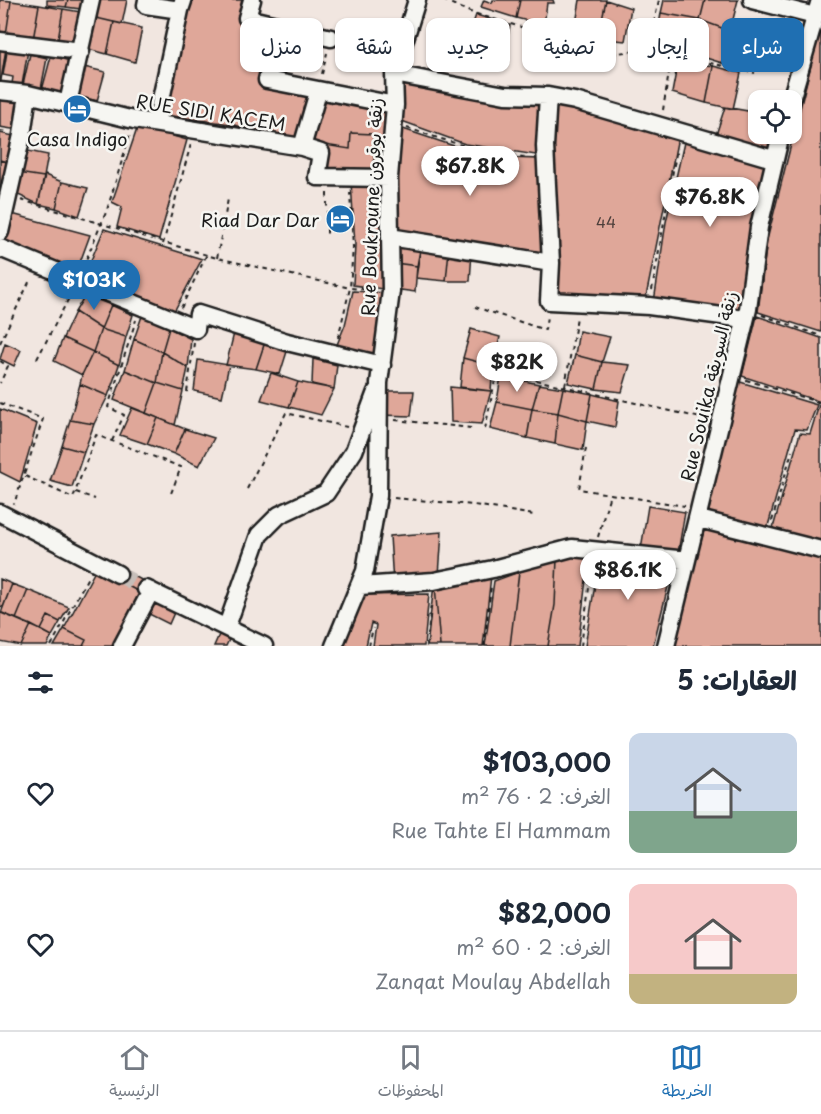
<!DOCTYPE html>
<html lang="ar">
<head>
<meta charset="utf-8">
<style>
  body { margin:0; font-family:"Playpen Sans","Playpen Sans Arabic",sans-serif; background:#f2f2f3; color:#1f2937; direction:rtl; height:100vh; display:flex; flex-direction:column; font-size:22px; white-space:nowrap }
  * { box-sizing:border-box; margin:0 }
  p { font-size:20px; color:#747a83 }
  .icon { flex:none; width:33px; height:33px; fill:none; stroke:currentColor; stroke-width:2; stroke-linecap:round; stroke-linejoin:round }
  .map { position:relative; height:646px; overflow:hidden; direction:ltr }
  .panel { display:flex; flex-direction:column; background:#fff; flex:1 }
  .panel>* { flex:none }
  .guide { position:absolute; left:18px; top:18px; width:786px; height:54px; direction:rtl; display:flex; gap:12px }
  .controls { position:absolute; left:748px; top:90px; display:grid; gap:12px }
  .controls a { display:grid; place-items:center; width:54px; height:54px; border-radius:12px; background:#fff; box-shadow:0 2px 4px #0004; font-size:30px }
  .price { position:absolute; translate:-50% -51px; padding:0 14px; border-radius:21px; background:#fff; color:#222; font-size:20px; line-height:39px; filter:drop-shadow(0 2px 3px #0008) }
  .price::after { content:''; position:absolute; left:50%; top:36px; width:18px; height:14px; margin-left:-9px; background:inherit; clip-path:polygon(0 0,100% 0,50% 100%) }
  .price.active { background:#1f6fb2; color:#fff }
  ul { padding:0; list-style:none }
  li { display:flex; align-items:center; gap:18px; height:150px; padding:0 24px }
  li+li { border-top:2px solid #e0e1e3 }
  li span { display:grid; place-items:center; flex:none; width:168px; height:120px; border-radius:12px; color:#555 }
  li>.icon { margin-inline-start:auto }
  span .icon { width:72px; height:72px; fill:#fffc; stroke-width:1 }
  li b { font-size:26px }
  h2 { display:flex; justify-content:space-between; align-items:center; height:72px; padding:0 24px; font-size:26px }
  .tag { padding:0 21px; border-radius:12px; background:#fff; box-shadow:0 2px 4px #0004; font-size:21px; line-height:54px }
  .tag.active { background:#1f6fb2; color:#fff }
  .menu { display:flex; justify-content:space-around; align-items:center; height:84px; border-top:2px solid #e0e1e3; background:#fff; font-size:16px; color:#747a83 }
  .menu a { display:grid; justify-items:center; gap:3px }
  .menu .active { color:#1f6fb2 }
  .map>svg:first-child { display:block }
</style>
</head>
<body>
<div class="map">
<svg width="821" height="646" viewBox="0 0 821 646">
  <rect width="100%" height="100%" fill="#f1e6e0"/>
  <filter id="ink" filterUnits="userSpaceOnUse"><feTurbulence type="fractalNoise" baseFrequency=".0167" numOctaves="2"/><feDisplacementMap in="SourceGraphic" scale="12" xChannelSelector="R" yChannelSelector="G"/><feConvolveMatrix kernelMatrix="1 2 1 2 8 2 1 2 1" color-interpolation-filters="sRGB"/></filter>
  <g filter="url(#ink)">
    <path fill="#dfa799" stroke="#1c1c1c" stroke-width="1.5" d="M0 0 11 1 6 35H0Z
      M47 0H68L66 7 47 5Z
      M68 0H89L88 10 66 7Z
      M95 0H127L122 24 92 17Z
      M185 0H250L247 20 278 31 263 80 315 94 301 142 230 124 164 115Z
      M484 0 492 3 493 0H520L516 18 481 7Z
      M520 0H553L554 3H547L544 25 516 18Z
      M580 0H606L598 38 574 35Z
      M606 0 631 8 625 41 598 38Z
      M664 0H705L700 20 661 13Z
      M705 0H738L730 31 700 20Z
      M11 1 39 5 33 40 6 35Z
      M39 5 63 9 57 45 33 40Z
      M63 9 87 13 78 47 57 45Z
      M661 13 700 20 687 52 656 43Z
      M476 15 497 21 494 29 487 27 485 37 470 32Z
      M92 17 114 22 107 54 84 48Z
      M700 20 730 31 722 63 687 52Z
      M497 21 510 25 506 47 484 44 487 27 494 29Z
      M114 22 142 28 135 62 107 54Z
      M821 25V332L758 312 767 240Z
      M730 31 762 37 754 67 722 63Z
      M8 46 28 50 21 91 11 90 13 77 3 75Z
      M0 47 6 48 0 87Z
      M30 54 47 58 41 89 23 85Z
      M51 56 74 62 65 100 41 94Z
      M678 61 713 66 706 103 672 93Z
      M80 66 105 72 97 101 73 95Z
      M713 66 741 73 733 109 706 103Z
      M402 76 547 99 542 156 465 144 399 120Z
      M0 93 25 98 18 130 0 127Z
      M319 94 387 106 386 176 375 178 373 134 351 133 350 149 306 142Z
      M554 102 678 137 645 302 551 298 548 153Z
      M725 107 759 113V134H776L769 153 715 138Z
      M138 126 187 140 159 240 117 227 122 207 112 202Z
      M400 128 466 150 506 158 541 159 549 260 394 231Z
      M0 133 18 137 11 163 0 160Z
      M351 133 373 134 375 178 322 173 325 145 350 149Z
      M685 138 769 159 747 254 739 317 654 302 666 222Z
      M23 150 48 155 44 177 18 173Z
      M0 160 11 163 4 189H0Z
      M18 173 44 177 38 204 14 193Z
      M45 175 62 182 56 208 38 204Z
      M62 182 88 188 79 216 56 208Z
      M351 182 386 183 383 289 353 285 355 245Z
      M12 214 90 235 75 276 4 246Z
      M104 229 202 259 171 317 84 277Z
      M396 239 421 245 417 266 395 263Z
      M421 245 449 250 446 281 416 278Z
      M449 250 472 252 470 281H446Z
      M395 263 417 266 415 292 394 289Z
      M353 291 387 293 381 362 334 352 345 325Z
      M85 295 111 305 101 329 75 312Z
      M111 305 133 315 126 337 101 329Z
      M75 312 101 329 93 352 63 338Z
      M142 316 169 328 162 352 134 339Z
      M757 316 821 338V402L742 376Z
      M169 328 191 339 188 368 162 352Z
      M101 329 126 337 119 365 93 352Z
      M471 329 500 337 493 366 463 358Z
      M579 331 610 337 602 362 575 355Z
      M234 333 266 339 256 369 226 365Z
      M63 338 93 352 82 375 54 361Z
      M134 339 162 352 157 383 125 370Z
      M266 339 289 345 280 374 256 369Z
      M5 343 21 350 14 366 0 359Z
      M93 352 119 365 108 396 80 384 82 375Z
      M162 352 188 368 183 391 157 383Z
      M575 355 602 362 596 389 568 383Z
      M463 358 493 366 491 391 460 387Z
      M313 359 337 365 334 389 312 384Z
      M198 360 229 365 222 397 194 391Z
      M602 362 630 365 622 392 596 389Z
      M125 370 157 383 146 413 114 400Z
      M271 373 298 382 289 407 261 400Z
      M501 376 539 384 532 409 497 402Z
      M737 381 817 405 807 430 795 429 766 533 707 519Z
      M298 382 334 389 321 415 289 407Z
      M157 383 183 391 175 425 146 413Z
      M80 384 108 396 94 424 70 420Z
      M539 384 563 388 558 413 532 409Z
      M450 387 491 391 482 424 451 422Z
      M563 388 592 394 587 421 558 413Z
      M383 391H414L411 416 381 415Z
      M592 394 619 401 615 427 587 421Z
      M497 402 532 409 527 438 490 429Z
      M819 405H821V547L771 535 800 433 810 434Z
      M132 408 158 418 147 444 120 435Z
      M0 409 37 424 20 482 0 472Z
      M532 409 558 413 555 444 527 438Z
      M558 413 587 421 583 450 555 444Z
      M158 418 185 429 174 454 147 444Z
      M70 420 94 424 84 452 62 446Z
      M185 429 214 438 199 466 174 454Z
      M62 446 84 452 72 487 50 481Z
      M648 506 685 512 678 553 641 549Z
      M705 527 821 552V646H672Z
      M442 532 439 575 393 583 390 536Z
      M600 553 674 563 653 646H585Z
      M589 555 578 646H548L555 605 557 559Z
      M557 559 555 605 548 646H510L519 572Z
      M96 569 143 594 116 646H83L86 640 64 629Z
      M121 569 149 584 143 594 115 579Z
      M519 572 510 646H485L494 581Z
      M491 576 483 646H440L435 585Z
      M0 579 12 584 3 607 0 606Z
      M12 584 28 590 16 619 1 613Z
      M435 585 440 646H427L433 593Z
      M28 590 69 607 60 622 48 616 41 630 16 619Z
      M429 594 424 646H373L376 625 371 623 366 646H340L360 595Z
      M152 597 176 608 169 624 145 612Z
      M0 612 31 625 21 646 0 642Z
      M48 616 60 622 52 636 41 630Z
      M31 625 52 636 47 646H21Z
      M222 628 232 633 226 646H214Z
      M64 629 86 640 83 646H54Z"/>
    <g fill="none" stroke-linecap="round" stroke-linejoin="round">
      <path stroke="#c6beb9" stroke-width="16" stroke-dasharray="16 8" stroke-linecap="butt" d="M118 574 146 589"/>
      <g stroke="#1c1c1c" stroke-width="21">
        <path id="minor" d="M147 0 146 5 180 10 183 1
          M252 0 247 18 331 38
          M752 0 815 16
          M280 27 267 80 395 105
          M0 41 81 51
          M394 74 505 95 548 96 575 101 773 159
          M0 91 28 94 134 120 302 147 321 153 317 177 389 178
          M548 96 545 146 551 263 549 301 649 306 744 319
          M791 100 820 0
          M68 103 91 0
          M156 123 180 10
          M302 147 318 92
          M0 232 22 135 28 94
          M390 237 551 263
          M0 248 196 329 198 314 287 342 382 365
          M0 513 118 574
          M699 519 821 550
          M360 586 434 581 493 569 572 548 687 560
          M146 589 264 646
          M227 626 259 535 279 515 326 493 354 451 376 392
          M122 646 151 591
          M334 646 365 571 378 496 379 383 391 291 389 178 395 105 394 74 417 0
          M666 646 748 309 759 227 781 134"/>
      </g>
      <path stroke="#1c1c1c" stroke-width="2" stroke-dasharray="4.5 4.5" stroke-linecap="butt" d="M443 0 470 12 531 30
        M345 45 356 52
        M648 49 659 0
        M603 55 648 49 755 73
        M322 74 327 53
        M663 110 672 53
        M407 128C448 141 487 155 529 157
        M0 131 8 132
        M327 193V238
        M21 200 217 258 350 288 376 290
        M163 244 191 144
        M217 258 228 199
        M83 267 107 210 130 134
        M652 290 677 148
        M475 307 545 330 547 316
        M181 308 207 254
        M762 315 821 336
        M338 338 350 288 353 247 350 193
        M0 343 31 278
        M37 359 71 294
        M0 361 8 366 0 383
        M746 380 821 403
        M565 386 577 317
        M187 392 194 343
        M0 403 43 419 14 504
        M395 420 472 428
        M485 429 497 371 705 419
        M112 441 124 415 108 407 136 320
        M586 448 579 489 610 494
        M25 476 73 498 96 435 181 467 170 496
        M247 489 286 413 347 427
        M76 492 95 499
        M394 498 474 505 534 515
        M772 521 792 451
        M598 537 610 494 685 506
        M51 646 88 577
        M369 646 373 628
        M427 646 431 603
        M484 646 491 586
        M581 646 592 566"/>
      <use href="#minor" stroke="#f6f6f2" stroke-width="16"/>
    </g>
  </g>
  <defs>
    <g id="hotel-disc" transform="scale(1.5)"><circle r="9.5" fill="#1f6fb2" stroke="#f6f6f2"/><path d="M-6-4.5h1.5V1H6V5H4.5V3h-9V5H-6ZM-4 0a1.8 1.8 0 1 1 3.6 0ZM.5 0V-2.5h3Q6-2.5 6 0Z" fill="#fff"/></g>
  </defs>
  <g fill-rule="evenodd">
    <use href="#hotel-disc" x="77" y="109"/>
    <use href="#hotel-disc" x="340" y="219"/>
  </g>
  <g text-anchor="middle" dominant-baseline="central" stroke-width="5" stroke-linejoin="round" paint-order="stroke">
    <g font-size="15" fill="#4d3f3b">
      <text x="606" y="221">44</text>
    </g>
    <g font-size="18" fill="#1c1c1c" stroke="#f6f6f2">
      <text transform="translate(211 112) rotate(9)">RUE SIDI KACEM</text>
      <text transform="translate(371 207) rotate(-88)">Rue Boukroune زنقة بوقرون</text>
      <text transform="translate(708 386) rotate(-77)">Rue Souika زنقة السويقة</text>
    </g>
    <g font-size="18" fill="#1c1c1c" stroke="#f6f6f2">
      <text x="77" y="138">Casa Indigo</text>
      <text x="319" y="219" text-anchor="end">Riad Dar Dar</text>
    </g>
  </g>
</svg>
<div class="controls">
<a><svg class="icon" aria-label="locate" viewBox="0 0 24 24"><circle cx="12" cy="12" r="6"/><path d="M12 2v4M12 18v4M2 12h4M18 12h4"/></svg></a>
</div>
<b class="price" style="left:470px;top:197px">$67.8K</b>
<b class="price" style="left:710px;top:228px">$76.8K</b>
<b class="price active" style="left:94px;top:311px">$103K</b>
<b class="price" style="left:517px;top:393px">$82K</b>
<b class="price" style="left:628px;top:601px">$86.1K</b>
<div class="guide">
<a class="tag active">شراء</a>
<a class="tag">إيجار</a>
<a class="tag">تصفية</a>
<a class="tag">جديد</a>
<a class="tag">شقة</a>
<a class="tag">منزل</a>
</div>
</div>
<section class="panel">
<h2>العقارات: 5<svg class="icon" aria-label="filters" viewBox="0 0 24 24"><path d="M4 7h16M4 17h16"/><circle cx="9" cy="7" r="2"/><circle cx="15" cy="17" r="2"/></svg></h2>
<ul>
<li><span style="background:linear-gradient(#c9d6e8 65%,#7fa58c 0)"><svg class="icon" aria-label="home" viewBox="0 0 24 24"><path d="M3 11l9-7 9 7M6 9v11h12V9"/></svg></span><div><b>$103,000</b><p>الغرف: 2 · 76 m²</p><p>Rue Tahte El Hammam</p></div><svg class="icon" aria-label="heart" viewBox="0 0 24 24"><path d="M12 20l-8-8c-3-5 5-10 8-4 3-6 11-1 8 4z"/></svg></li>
<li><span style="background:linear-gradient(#f6c9c9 75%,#c2b280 0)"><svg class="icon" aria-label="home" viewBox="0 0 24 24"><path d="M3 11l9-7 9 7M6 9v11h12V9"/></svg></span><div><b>$82,000</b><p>الغرف: 2 · 60 m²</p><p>Zanqat Moulay Abdellah</p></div><svg class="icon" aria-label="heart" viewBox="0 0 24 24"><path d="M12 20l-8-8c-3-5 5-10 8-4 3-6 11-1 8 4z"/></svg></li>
</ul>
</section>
<nav class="menu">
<a class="active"><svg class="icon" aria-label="map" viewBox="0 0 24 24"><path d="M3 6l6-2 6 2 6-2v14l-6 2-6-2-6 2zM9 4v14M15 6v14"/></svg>الخريطة</a>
<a><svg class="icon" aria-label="saved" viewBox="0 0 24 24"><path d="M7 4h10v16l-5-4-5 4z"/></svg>المحفوظات</a>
<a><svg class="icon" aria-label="home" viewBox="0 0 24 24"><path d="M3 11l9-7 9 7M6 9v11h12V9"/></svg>الرئيسية</a>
</nav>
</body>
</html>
